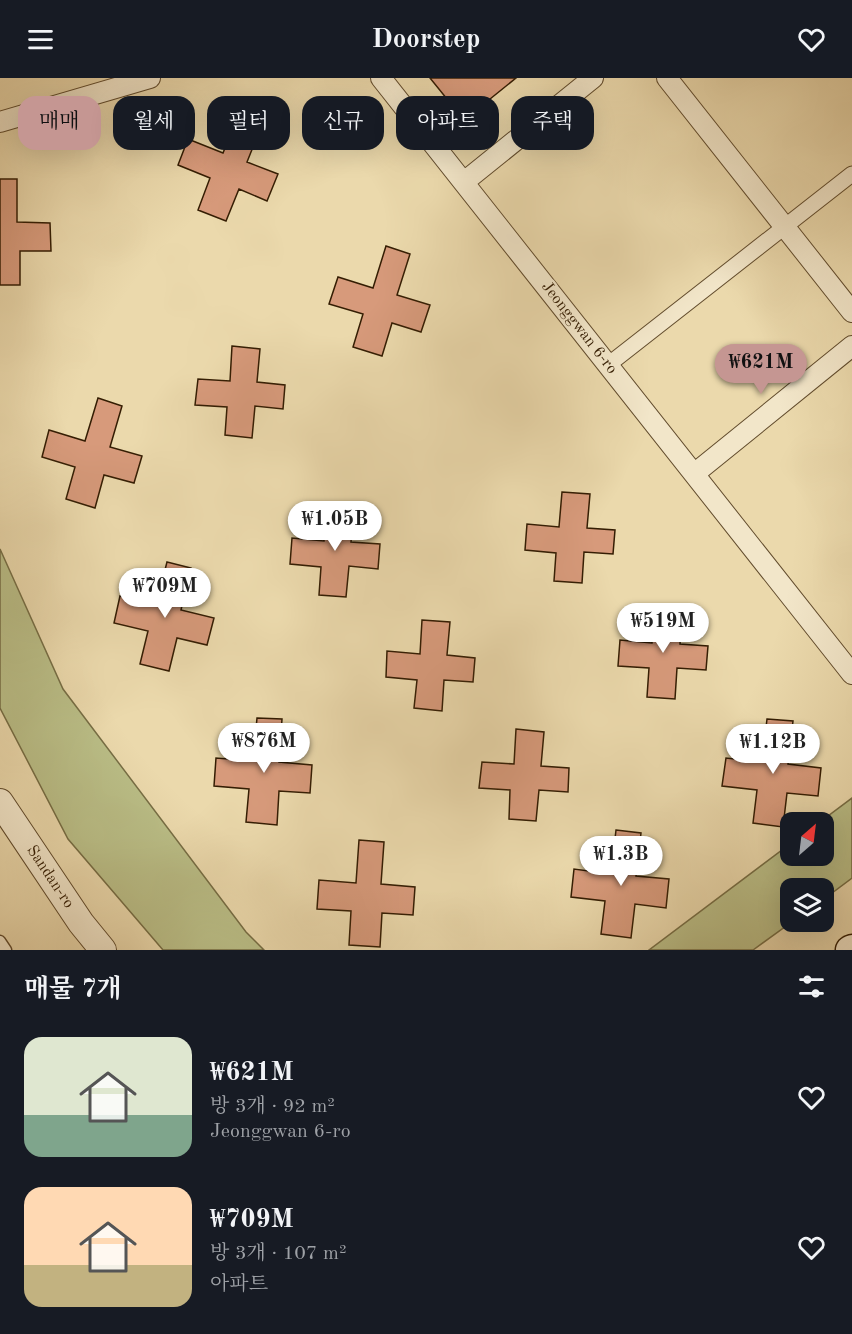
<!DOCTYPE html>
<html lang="ko">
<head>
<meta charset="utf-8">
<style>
  body { margin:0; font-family:"Old Standard TT","Noto Serif KR",serif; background:#242831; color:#f1f3f6; height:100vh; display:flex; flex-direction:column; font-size:22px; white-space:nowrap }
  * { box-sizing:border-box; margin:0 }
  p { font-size:20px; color:#9ea1a6 }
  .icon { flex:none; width:33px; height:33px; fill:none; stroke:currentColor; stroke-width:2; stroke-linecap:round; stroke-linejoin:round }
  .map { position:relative; height:872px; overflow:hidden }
  .drawer { display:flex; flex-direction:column; background:#171b24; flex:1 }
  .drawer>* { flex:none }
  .banner { position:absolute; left:18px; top:18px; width:816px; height:54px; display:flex; gap:12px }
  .needle { width:39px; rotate:28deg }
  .fabs { position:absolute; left:780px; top:734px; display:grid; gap:12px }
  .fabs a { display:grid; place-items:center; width:54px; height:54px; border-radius:12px; background:#171b24; box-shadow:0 6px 24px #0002; font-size:30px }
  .price { position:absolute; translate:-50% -51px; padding:0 14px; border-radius:21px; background:#fff; color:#222; font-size:20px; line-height:39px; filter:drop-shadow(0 2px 3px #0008) }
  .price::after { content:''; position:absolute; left:50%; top:36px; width:18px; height:14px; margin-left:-9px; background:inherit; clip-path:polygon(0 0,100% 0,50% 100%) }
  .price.current { background:#c59692; color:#111 }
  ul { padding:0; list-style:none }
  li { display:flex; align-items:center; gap:18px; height:150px; padding:0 24px }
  li span { display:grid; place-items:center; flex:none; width:168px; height:120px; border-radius:18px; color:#555 }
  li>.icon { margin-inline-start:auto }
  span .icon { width:72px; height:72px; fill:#fffc; stroke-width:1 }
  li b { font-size:26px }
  h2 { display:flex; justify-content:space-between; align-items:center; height:72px; padding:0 24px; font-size:26px }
  .tag { padding:0 21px; border-radius:18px; background:#171b24; box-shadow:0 6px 24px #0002; font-size:21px; line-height:54px }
  .tag.current { background:#c59692; color:#111 }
  header { display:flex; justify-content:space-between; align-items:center; height:78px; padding:0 24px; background:#171b24; font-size:27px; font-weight:600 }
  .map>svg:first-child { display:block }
</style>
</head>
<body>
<header><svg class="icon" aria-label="menu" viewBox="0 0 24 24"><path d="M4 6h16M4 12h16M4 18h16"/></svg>Doorstep<svg class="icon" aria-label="heart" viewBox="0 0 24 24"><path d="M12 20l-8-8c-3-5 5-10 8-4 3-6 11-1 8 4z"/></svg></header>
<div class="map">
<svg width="852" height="872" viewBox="0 0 852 872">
  <rect width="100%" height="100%" fill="#ebd9ac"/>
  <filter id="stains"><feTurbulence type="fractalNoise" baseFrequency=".00333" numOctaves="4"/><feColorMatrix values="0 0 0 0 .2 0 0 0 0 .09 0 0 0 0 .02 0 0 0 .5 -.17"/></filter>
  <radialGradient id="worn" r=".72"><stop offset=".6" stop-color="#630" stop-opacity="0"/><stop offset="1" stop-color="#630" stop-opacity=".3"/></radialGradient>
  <path fill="#babe87" stroke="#776e45" stroke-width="1.5" d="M0 471 63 611 246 854 264 872H163L68 761 0 630Z
    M852 720V800L824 821V810H790V843H793L753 872H649L790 766V777H824V744H820Z"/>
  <path fill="#d79a7b" stroke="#341d03" stroke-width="1.5" d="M430 0H516L464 42Z
    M239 35 263 44 247 84 278 96 267 123 239 111 226 143 198 132 210 100 178 87 188 61 223 75Z
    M0 101H17V144L50 145 51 173H20V207H0Z
    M386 168 410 176 397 217 430 227 421 254 392 245 382 278 353 269 363 236 329 226 338 199 373 210Z
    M232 268 260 271 257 304 285 307 283 331 255 328 252 360 225 357 227 329 195 327 198 301 230 303Z
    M98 320 122 328 110 369 142 378 134 405 104 397 95 430 66 421 75 389 42 379 49 352 85 363Z
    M562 414 590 416 587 450 615 452 613 476 584 474 582 505 554 503 556 475 525 472 527 446 559 449Z
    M327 428 354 430 351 464 380 466 378 491 349 488 346 519 319 517 321 489 290 486 292 460 324 463Z
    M167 484 191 490 181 532 214 540 207 567 177 560 169 593 140 586 148 553 114 545 120 518 156 527Z
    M655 530 682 532 680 566 708 568 706 592 677 590 675 621 647 619 649 590 618 588 620 562 652 565Z
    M422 542 450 544 447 577 475 580 473 604 444 602 442 633 414 630 417 602 386 599 387 573 420 576Z
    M257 640 282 641 279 684 312 687 310 715 279 713 277 747 246 744 249 711 214 708 216 680 253 683Z
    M767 641 793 643 788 686 821 690 818 718 787 715 783 749 753 745 757 712 722 708 726 680 762 684Z
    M516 651 544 654 541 688 569 690 568 714 539 712 536 743 509 741 510 712 479 710 482 684 514 686Z
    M616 752 641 755 636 798 669 801 666 830 635 826 631 860 601 856 605 823 571 819 574 791 611 796Z
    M359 762 384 764 381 806 415 809 413 837 382 835 380 869 349 867 351 833 317 831 319 802 356 805Z"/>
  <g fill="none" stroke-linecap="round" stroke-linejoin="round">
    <g stroke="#624c2d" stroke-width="13">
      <path id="service" d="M0 863 6 872"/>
    </g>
    <g stroke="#624c2d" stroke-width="17">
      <path id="pedestrian" d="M608 287 852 96"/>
    </g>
    <g stroke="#624c2d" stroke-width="22">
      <path id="minor" d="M381 0 852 596
        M667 0 852 234
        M0 44 150 0
        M464 104 593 0
        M694 396 852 268"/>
    </g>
    <g stroke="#624c2d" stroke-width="28">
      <path id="tertiary" d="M0 724 81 845 103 872"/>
    </g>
    <g stroke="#341d03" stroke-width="31">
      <path id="secondary" d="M850 872 852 871"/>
    </g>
    <use href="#service" stroke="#f2e6c9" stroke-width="10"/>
    <use href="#pedestrian" stroke="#f2e6c9" stroke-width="15"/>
    <use href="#minor" stroke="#f2e6c9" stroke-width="20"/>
    <use href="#tertiary" stroke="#f2e6c9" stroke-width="26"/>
    <use href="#secondary" stroke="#f2e6c9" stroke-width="28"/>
  </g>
  <g text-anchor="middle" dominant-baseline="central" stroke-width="4.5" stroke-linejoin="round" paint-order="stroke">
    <g font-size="16" fill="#341d03" stroke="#f2e6c9">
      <text transform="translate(579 250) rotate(52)">Jeonggwan 6-ro</text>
      <text transform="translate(50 799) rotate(56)">Sandan-ro</text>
    </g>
  </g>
  <rect width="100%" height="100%" filter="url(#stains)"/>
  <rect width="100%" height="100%" fill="url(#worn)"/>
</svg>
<div class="fabs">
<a><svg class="needle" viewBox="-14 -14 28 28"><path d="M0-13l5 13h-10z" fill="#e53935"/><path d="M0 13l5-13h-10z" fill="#9ea1a6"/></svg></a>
<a><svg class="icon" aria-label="layers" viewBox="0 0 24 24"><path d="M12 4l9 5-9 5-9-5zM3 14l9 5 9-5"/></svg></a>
</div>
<b class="price current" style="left:761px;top:317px">₩621M</b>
<b class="price" style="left:335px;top:474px">₩1.05B</b>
<b class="price" style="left:165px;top:541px">₩709M</b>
<b class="price" style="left:663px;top:576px">₩519M</b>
<b class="price" style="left:264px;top:696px">₩876M</b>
<b class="price" style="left:773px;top:697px">₩1.12B</b>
<b class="price" style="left:621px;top:809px">₩1.3B</b>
<div class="banner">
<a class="tag current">매매</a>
<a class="tag">월세</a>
<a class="tag">필터</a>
<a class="tag">신규</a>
<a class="tag">아파트</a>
<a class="tag">주택</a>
</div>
</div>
<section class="drawer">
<h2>매물 7개<svg class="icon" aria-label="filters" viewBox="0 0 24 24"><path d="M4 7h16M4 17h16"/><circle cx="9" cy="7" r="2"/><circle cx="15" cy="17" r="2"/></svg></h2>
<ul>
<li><span style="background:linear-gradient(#dfe7d0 65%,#7fa58c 0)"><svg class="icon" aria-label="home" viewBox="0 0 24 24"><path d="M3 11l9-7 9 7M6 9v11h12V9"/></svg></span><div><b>₩621M</b><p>방 3개 · 92 m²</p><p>Jeonggwan 6-ro</p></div><svg class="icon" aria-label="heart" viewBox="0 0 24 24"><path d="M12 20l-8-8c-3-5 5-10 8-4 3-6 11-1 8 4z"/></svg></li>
<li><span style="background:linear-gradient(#ffd9b3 65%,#c2b280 0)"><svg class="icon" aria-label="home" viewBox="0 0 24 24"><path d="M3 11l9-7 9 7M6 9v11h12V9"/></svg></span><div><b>₩709M</b><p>방 3개 · 107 m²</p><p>아파트</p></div><svg class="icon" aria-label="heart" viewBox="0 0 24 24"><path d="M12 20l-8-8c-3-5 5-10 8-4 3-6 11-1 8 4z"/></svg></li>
</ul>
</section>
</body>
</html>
